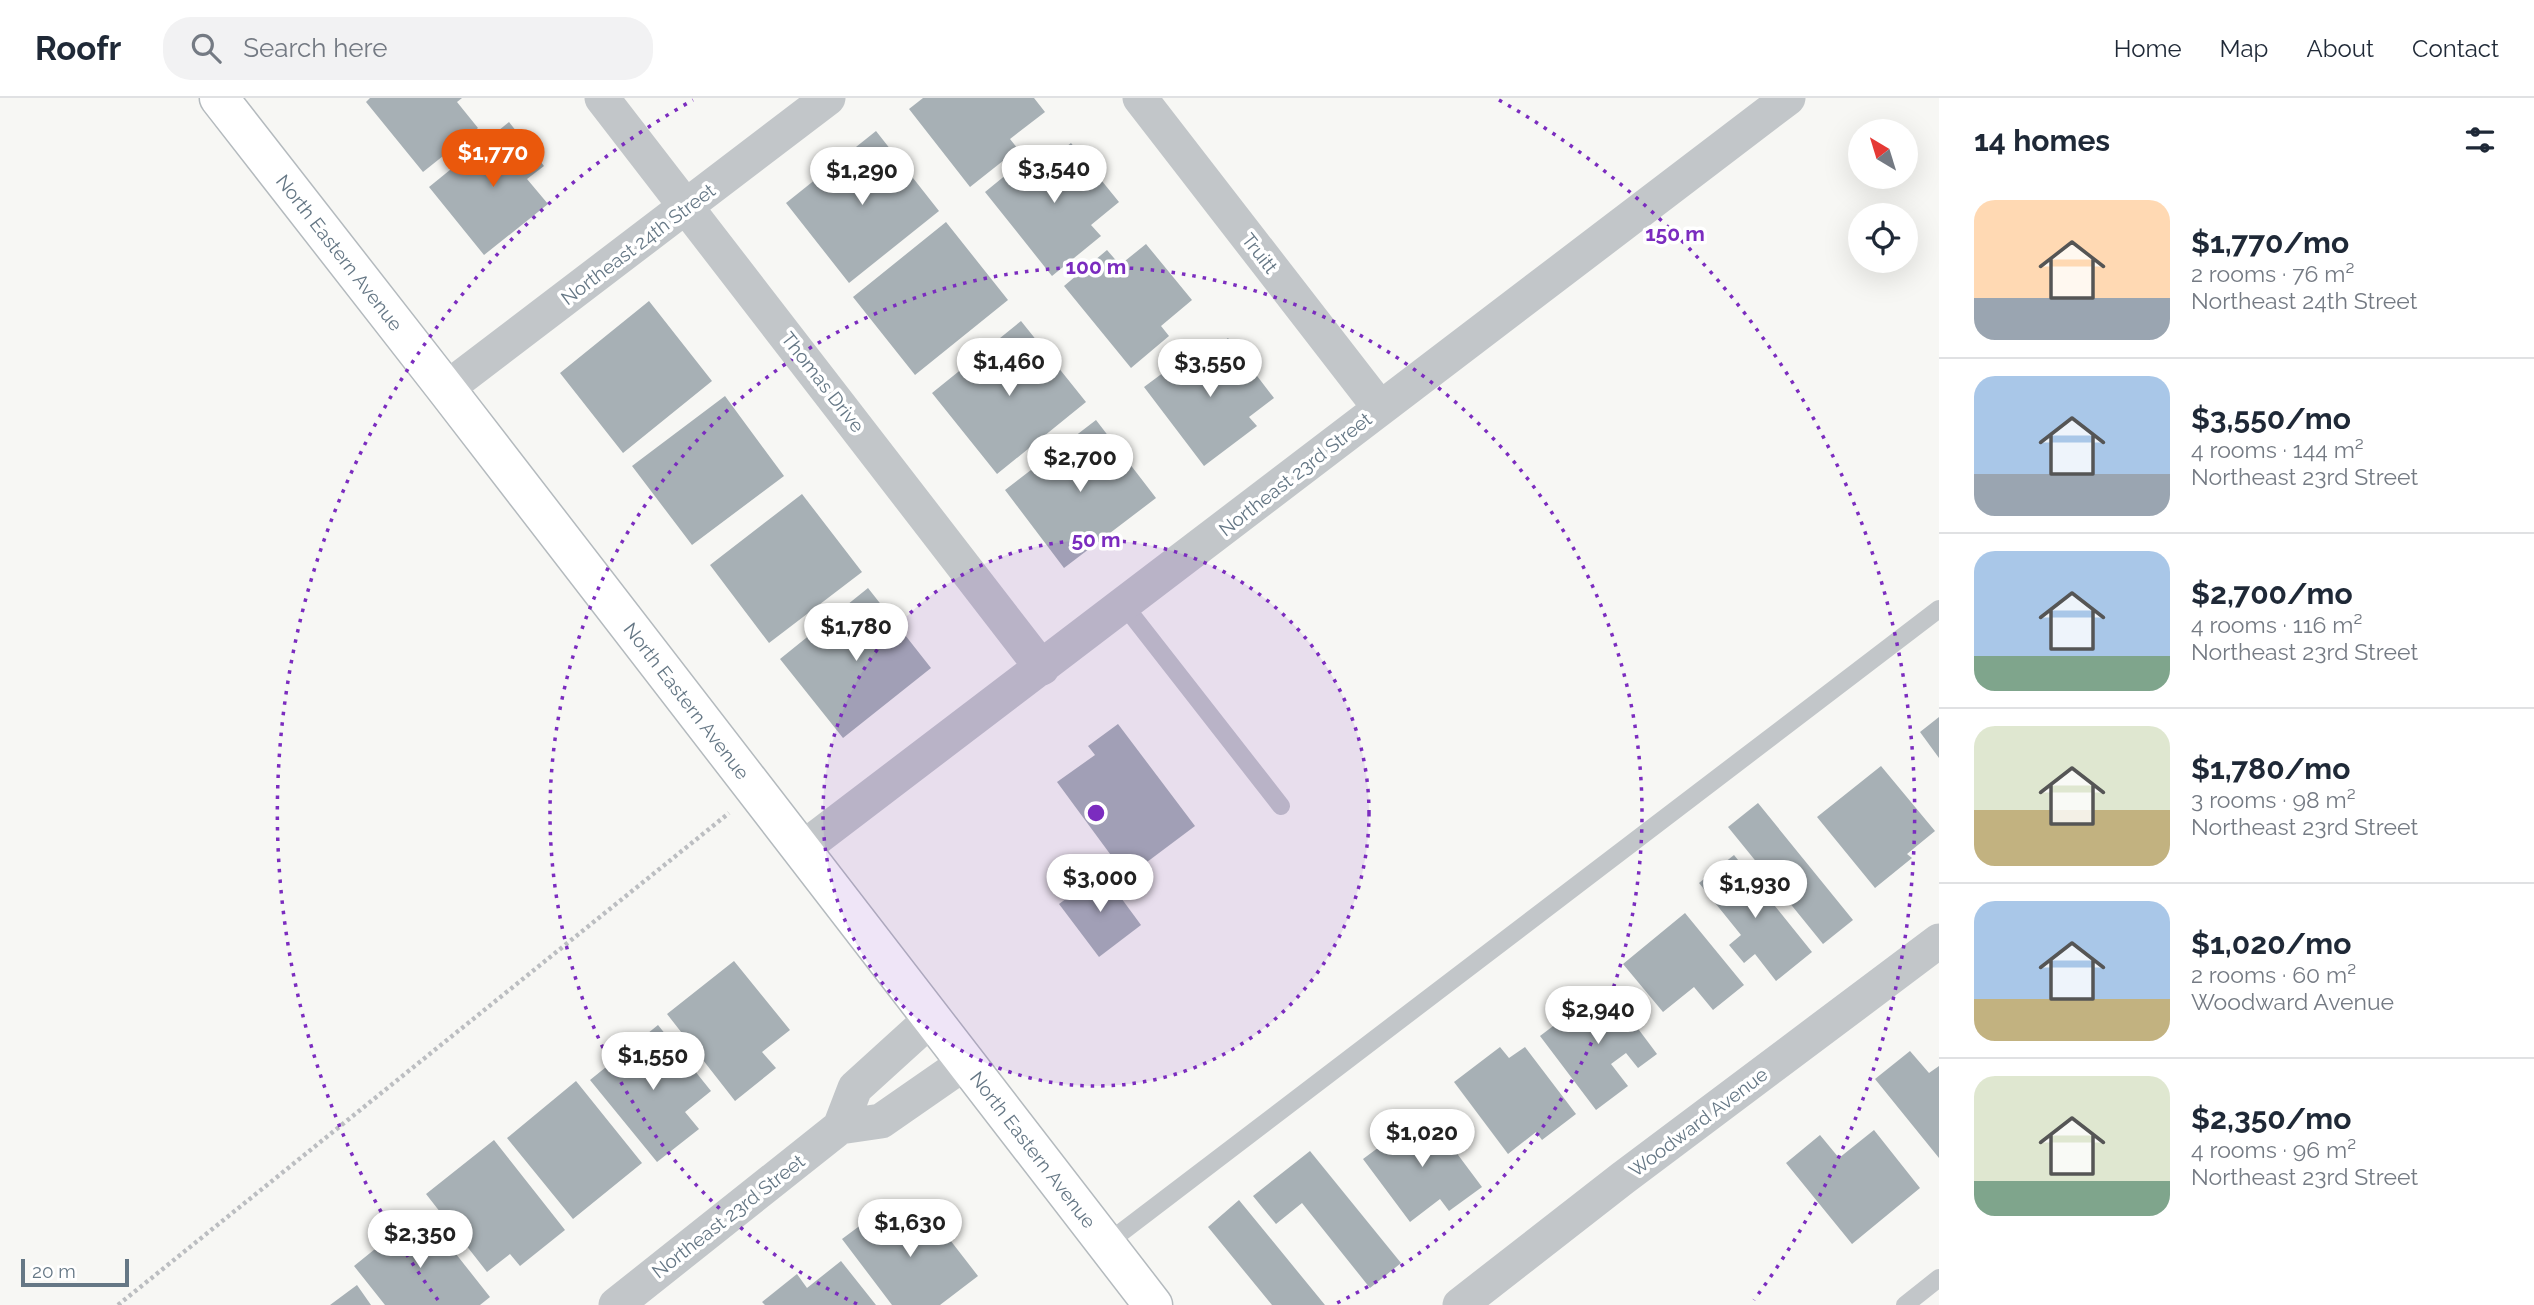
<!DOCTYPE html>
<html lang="en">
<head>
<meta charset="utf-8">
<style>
  body { margin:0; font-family:Raleway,sans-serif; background:#f2f2f3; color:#1f2937; height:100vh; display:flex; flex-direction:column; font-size:26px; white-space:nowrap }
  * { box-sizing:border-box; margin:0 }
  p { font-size:23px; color:#747a83 }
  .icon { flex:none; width:38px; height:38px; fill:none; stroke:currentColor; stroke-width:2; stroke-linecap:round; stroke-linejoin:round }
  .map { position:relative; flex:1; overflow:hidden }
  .sheet { display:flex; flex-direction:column; background:#fff; width:595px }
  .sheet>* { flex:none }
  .needle { width:46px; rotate:322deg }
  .controls { position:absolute; left:1848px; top:21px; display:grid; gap:14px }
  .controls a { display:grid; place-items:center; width:70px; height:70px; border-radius:50%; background:#fff; box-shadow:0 7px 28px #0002; font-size:35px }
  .scale { position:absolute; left:21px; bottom:18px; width:108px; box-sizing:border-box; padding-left:7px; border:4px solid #657785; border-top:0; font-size:19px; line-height:24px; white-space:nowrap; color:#657785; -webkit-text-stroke:5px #fff; paint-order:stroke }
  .price { position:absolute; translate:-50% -60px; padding:0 16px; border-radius:24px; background:#fff; color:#222; font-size:23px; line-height:46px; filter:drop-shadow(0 2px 4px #0008) }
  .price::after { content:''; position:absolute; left:50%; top:42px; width:21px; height:16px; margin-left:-10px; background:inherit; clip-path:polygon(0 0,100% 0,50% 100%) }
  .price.on { background:#ea580c; color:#fff }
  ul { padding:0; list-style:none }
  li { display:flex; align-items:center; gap:21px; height:175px; padding:0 35px }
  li+li { border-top:2px solid #e0e1e3 }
  li span { display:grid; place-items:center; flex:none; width:196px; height:140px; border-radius:21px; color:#555 }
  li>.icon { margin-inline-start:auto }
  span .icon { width:84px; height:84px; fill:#fffc; stroke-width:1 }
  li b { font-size:30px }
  h2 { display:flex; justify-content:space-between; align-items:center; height:84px; padding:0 35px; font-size:30px }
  header { display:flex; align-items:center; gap:42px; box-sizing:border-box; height:98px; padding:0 35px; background:#fff; border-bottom:2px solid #e0e1e3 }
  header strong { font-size:33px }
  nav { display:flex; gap:38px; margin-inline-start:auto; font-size:24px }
  .search { width:490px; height:63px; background:#f2f2f3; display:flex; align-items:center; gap:18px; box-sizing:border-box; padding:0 24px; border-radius:28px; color:#747a83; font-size:26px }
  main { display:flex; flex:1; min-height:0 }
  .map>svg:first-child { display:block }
</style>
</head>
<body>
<header>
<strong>Roofr</strong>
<div class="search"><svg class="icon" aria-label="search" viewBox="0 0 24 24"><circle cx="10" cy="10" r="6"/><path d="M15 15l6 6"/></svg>Search here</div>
<nav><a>Home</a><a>Map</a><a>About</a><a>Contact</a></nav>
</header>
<main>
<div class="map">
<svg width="1939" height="1207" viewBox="0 0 1939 1207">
  <rect width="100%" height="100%" fill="#f7f7f4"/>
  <path fill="#a7b0b5" d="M370 0H462L457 4 478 30 423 74 366 4Z
    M923 0H1034L1045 14 1010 41 1018 51 970 89 909 11Z
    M509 24 544 68 527 81 548 106 484 157 429 89Z
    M876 33 939 113 849 185 786 105Z
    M1071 45 1119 104 1091 127 1101 138 1052 178 985 94 1034 54 1044 66Z
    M946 124 1008 202 915 277 853 199Z
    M1146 146 1192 202 1161 228 1169 238 1131 270 1064 188 1107 152 1120 167Z
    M649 203 712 283 623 355 560 275Z
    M1021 223 1086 304 997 376 932 295Z
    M1228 240 1274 300 1249 319 1257 328 1204 368 1144 289 1195 251 1202 260Z
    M725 298 784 378 692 447 632 368Z
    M1096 322 1156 400 1064 470 1005 392Z
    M802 396 862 474 769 545 710 467Z
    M868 490 931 570 843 640 780 561Z
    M1939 619V660L1920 634Z
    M1118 626 1195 728 1127 779 1057 684 1095 657 1088 648Z
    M1881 668 1935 733 1907 756 1912 760 1875 790 1817 719Z
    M1758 705 1853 822 1823 846 1728 729Z
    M1734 757 1812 854 1776 883 1755 856 1744 865 1729 847 1741 837 1699 785Z
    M1102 774 1141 827 1099 859 1059 806Z
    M1685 815 1744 887 1713 912 1694 889 1663 914 1623 866Z
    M734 863 790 932 762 954 776 970 735 1003 667 916Z
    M1606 888 1657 956 1638 970 1626 955 1611 966 1628 988 1596 1012 1540 938Z
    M658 927 711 993 685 1014 699 1031 657 1064 590 982Z
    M1500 949 1509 960 1525 949 1576 1016 1542 1042 1536 1034 1508 1056 1454 984Z
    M1910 953 1929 975 1939 968V1060L1875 981Z
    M576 983 642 1065 573 1121 507 1040Z
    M1426 1014 1482 1089 1449 1113 1440 1101 1410 1124 1363 1061Z
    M1874 1032 1920 1090 1852 1146 1786 1065 1820 1037 1839 1060Z
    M494 1042 565 1132 520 1168 510 1156 487 1174 426 1096Z
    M1310 1053 1401 1165 1370 1190 1302 1105 1276 1126 1253 1098Z
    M1239 1102 1325 1207H1272L1208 1129Z
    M923 1107 978 1178 940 1207H892L842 1141 885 1109 898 1126Z
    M422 1113 490 1199 480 1207H385L354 1168Z
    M841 1163 876 1207H765L762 1204 797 1176 807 1190Z
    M357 1187 371 1207H330Z"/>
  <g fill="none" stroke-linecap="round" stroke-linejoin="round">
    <g stroke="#b4babe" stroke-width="41">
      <g id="secondary">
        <path id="s1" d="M219 0 446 291 1153 1207"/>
      </g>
    </g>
    <path stroke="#bcbec1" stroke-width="4.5" stroke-dasharray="3.5 3.5" stroke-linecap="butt" d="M118 1207 729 715"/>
    <path stroke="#c2c6c9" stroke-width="18" d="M1124 507 1281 708
      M1106 1146 1939 511
      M1905 1207 1939 1180"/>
    <path stroke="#c2c6c9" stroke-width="35" d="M602 0 1042 570
      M1140 0 1380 310
      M446 291 828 0
      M802 751 1788 0
      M840 1029 855 990 932 920
      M616 1207 840 1029 881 1023 966 964
      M1460 1207 1623 1080 1939 843"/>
    <use href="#secondary" stroke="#fff" stroke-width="38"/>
  </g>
  <circle cx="1096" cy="715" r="273" fill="#7b2cbf" fill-opacity=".12"/>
  <g fill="none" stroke="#7b2cbf" stroke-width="3.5" stroke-dasharray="3.5 7">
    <circle cx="1096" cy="715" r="273"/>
    <path d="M857 1206A546 546 0 1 1 1335 1206"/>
    <path d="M438 1202A819 819 0 0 1 693 2M1499 2A819 819 0 0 1 1754 1202"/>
  </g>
  <g text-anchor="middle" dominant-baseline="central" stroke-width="7" stroke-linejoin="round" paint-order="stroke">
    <g font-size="19" fill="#657785" stroke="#fff">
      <text transform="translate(638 146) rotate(-37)">Northeast 24th Street</text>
      <text stroke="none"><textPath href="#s1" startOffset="196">North Eastern Avenue</textPath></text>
      <text transform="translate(1260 155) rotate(52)">Truitt</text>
      <text transform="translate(823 284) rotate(52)">Thomas Drive</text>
      <text transform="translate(1295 376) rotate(-38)">Northeast 23rd Street</text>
      <text stroke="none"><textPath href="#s1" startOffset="763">North Eastern Avenue</textPath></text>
      <text transform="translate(1698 1024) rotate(-37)">Woodward Avenue</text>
      <text stroke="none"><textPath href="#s1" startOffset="1330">North Eastern Avenue</textPath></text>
      <text transform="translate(728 1118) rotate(-38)">Northeast 23rd Street</text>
    </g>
  </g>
  <circle cx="1096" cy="715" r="10" fill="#7b2cbf" stroke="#fff" stroke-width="3.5"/>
  <g font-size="21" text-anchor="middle" font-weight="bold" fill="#7b2cbf" stroke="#fff" stroke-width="7" stroke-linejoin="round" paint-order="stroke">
    <text x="1675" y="143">150 m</text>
    <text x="1096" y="176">100 m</text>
    <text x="1096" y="449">50 m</text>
  </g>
</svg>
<div class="controls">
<a><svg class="needle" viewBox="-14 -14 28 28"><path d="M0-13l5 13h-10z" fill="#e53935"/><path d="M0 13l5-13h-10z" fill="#747a83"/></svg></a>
<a><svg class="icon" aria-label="locate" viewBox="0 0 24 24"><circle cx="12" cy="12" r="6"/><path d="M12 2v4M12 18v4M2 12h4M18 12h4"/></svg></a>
</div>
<div class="scale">20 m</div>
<b class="price on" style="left:493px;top:91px">$1,770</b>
<b class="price" style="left:1054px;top:107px">$3,540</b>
<b class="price" style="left:862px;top:109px">$1,290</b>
<b class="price" style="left:1009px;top:300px">$1,460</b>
<b class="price" style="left:1210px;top:301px">$3,550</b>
<b class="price" style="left:1080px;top:396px">$2,700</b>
<b class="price" style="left:856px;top:565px">$1,780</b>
<b class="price" style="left:1100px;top:816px">$3,000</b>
<b class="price" style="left:1755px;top:822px">$1,930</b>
<b class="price" style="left:1598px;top:948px">$2,940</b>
<b class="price" style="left:653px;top:994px">$1,550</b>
<b class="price" style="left:1422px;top:1071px">$1,020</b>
<b class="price" style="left:910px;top:1161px">$1,630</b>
<b class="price" style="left:420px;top:1172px">$2,350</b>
</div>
<section class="sheet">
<h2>14 homes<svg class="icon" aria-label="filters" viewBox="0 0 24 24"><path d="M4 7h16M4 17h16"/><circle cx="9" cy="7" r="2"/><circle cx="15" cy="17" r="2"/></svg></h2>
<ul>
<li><span style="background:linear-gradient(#ffd9b3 70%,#9aa5b1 0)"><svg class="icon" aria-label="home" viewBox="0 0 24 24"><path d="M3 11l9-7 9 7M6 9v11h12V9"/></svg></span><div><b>$1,770/mo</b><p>2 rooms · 76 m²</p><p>Northeast 24th Street</p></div></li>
<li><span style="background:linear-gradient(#a9c7e8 70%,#9aa5b1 0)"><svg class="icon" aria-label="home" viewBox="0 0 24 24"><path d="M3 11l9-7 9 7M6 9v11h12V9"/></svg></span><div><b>$3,550/mo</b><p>4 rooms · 144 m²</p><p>Northeast 23rd Street</p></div></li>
<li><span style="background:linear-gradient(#a9c7e8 75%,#7fa58c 0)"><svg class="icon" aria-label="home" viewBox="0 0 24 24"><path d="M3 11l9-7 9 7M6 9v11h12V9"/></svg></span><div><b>$2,700/mo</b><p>4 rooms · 116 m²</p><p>Northeast 23rd Street</p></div></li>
<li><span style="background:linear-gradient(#dfe7d0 60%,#c2b280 0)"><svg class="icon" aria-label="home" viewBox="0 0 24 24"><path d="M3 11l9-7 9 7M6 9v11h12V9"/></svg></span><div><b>$1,780/mo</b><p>3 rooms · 98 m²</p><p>Northeast 23rd Street</p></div></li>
<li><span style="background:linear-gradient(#a9c7e8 70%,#c2b280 0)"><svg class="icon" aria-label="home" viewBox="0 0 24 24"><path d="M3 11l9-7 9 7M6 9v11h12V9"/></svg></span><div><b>$1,020/mo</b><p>2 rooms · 60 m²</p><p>Woodward Avenue</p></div></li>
<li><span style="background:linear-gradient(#dfe7d0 75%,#7fa58c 0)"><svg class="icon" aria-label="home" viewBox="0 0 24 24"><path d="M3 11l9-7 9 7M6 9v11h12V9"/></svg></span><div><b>$2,350/mo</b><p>4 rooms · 96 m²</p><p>Northeast 23rd Street</p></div></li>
</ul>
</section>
</main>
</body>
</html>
